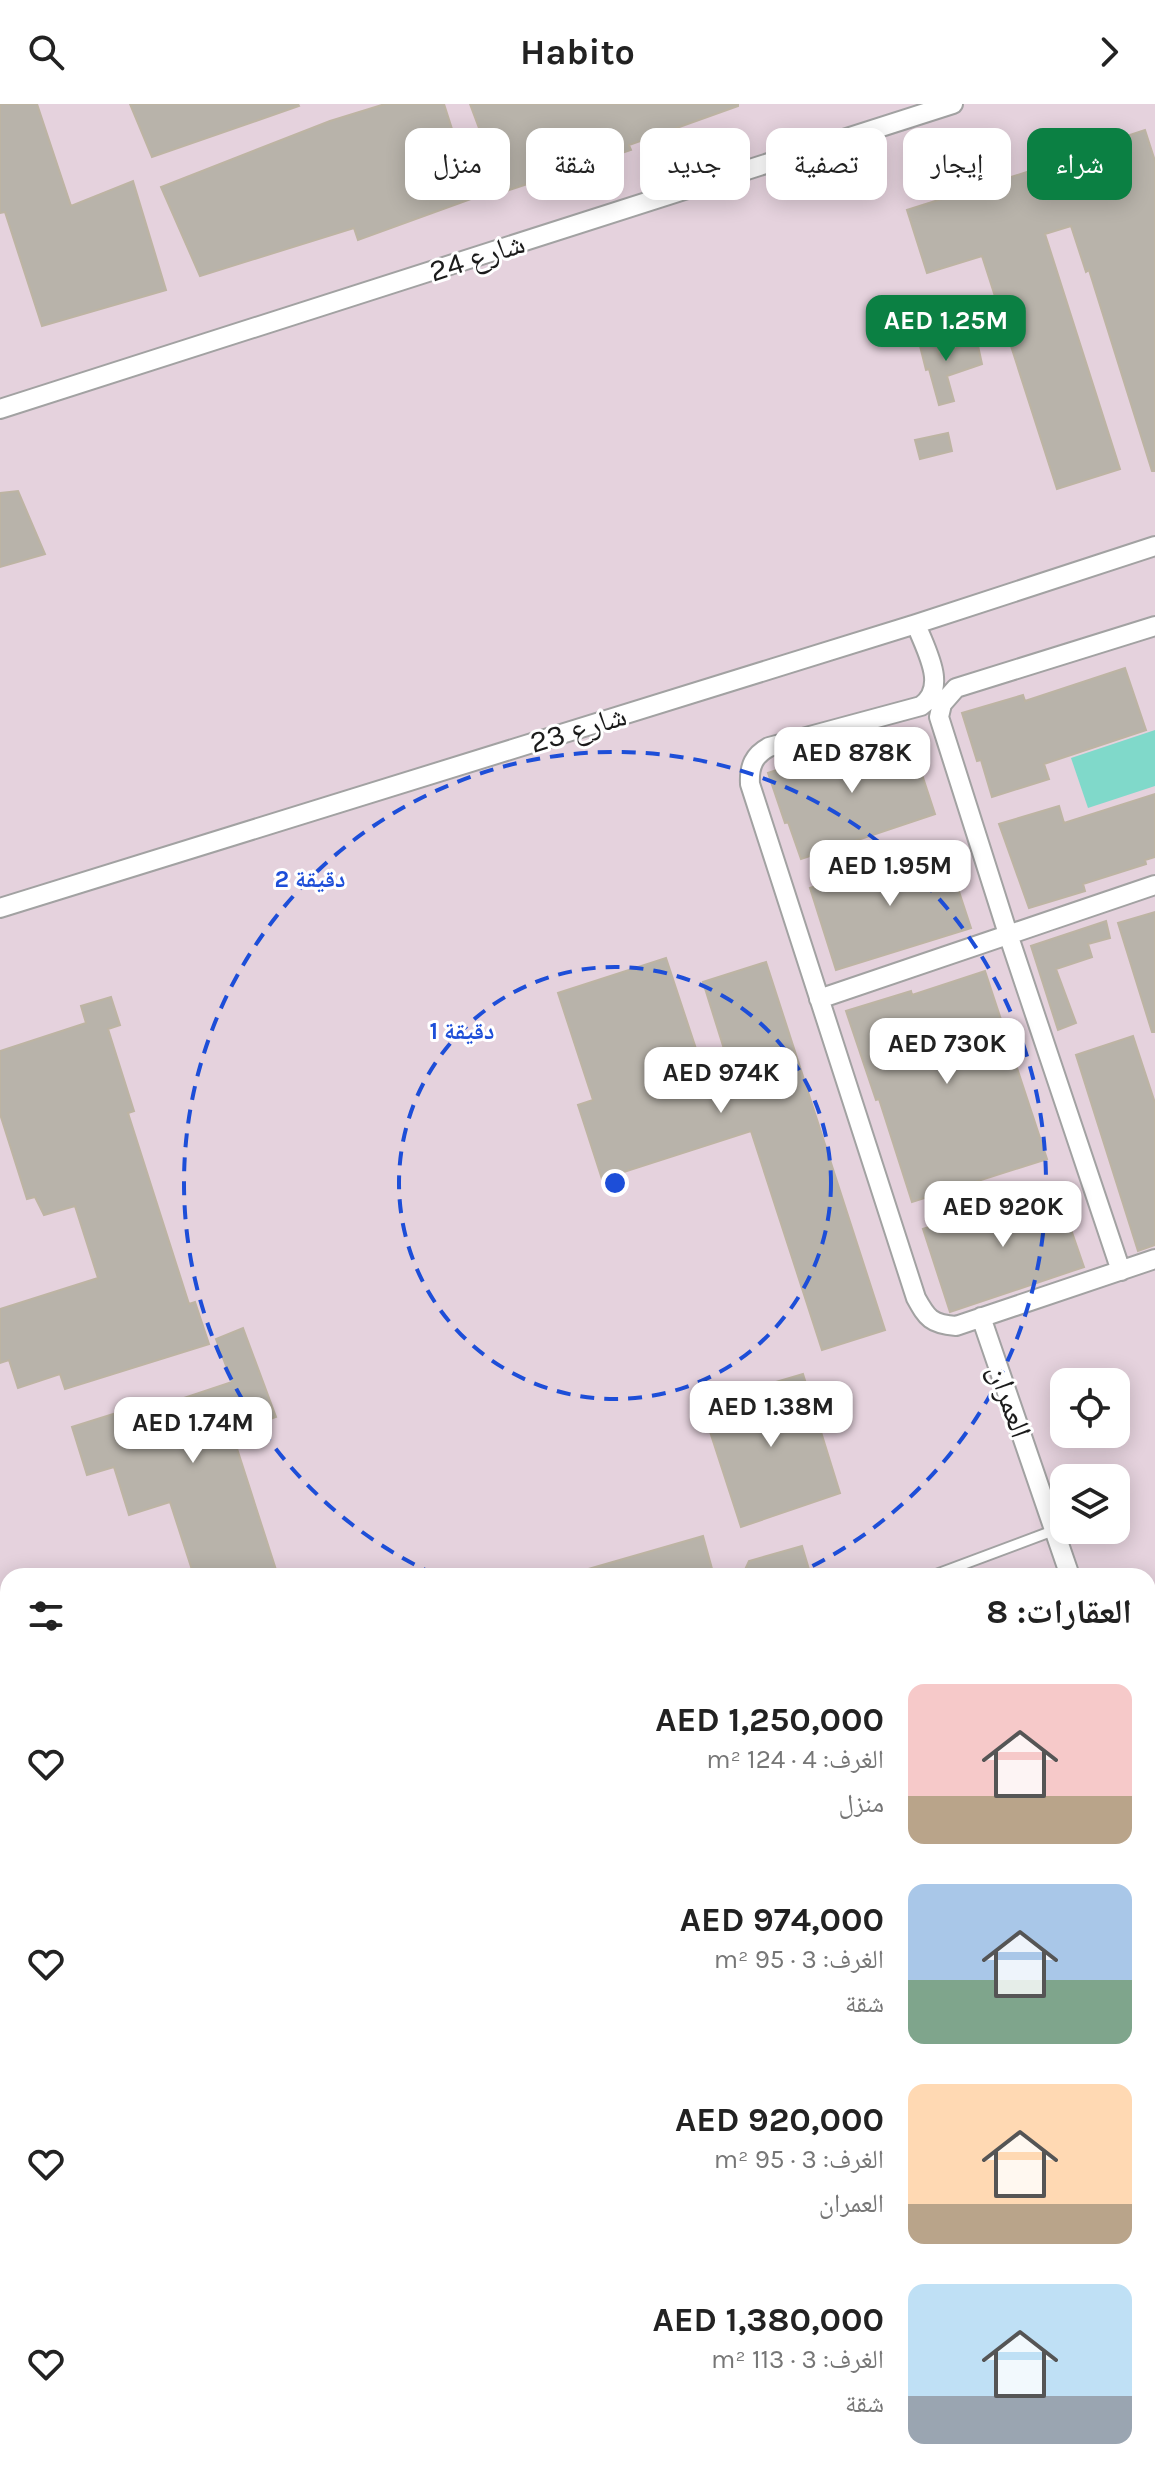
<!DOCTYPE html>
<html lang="ar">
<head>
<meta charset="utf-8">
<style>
  body { margin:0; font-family:Karla,"Noto Naskh Arabic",sans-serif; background:#f6f6f6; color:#222; direction:rtl; height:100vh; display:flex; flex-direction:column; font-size:30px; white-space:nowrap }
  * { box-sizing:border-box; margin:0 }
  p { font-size:26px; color:#767676 }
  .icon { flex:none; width:44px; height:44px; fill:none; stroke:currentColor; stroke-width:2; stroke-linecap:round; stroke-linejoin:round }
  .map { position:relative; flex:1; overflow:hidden; direction:ltr }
  .side { position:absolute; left:0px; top:1464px; width:1156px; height:912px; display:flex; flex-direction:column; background:#fff; border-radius:24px 24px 0 0; box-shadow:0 4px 20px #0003; direction:rtl }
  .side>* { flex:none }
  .top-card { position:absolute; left:24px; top:24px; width:1108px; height:72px; direction:rtl; display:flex; gap:16px }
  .tools { position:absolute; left:1050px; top:1264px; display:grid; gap:16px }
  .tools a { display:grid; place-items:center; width:80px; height:80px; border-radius:16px; background:#fff; box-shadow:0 4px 20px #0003; font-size:40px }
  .price { position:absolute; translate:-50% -68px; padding:0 18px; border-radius:16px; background:#fff; color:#222; font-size:26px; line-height:52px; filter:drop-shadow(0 2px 4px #0008) }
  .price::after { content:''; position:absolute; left:50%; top:48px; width:24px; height:18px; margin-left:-12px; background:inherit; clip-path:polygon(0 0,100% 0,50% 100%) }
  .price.active { background:#0b8043; color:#fff }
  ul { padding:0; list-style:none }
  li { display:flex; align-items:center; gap:24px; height:200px; padding:0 24px }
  li span { display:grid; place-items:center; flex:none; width:224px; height:160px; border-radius:16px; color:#555 }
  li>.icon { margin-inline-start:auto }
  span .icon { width:96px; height:96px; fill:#fffc; stroke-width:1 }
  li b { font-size:34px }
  h2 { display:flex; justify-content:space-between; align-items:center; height:96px; padding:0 24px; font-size:34px }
  .pill { padding:0 28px; border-radius:16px; background:#fff; box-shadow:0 4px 20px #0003; font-size:28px; line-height:72px }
  .pill.active { background:#0b8043; color:#fff }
  header { display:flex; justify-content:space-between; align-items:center; height:104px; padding:0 24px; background:#fff; font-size:36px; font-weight:700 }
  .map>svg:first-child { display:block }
</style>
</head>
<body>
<header><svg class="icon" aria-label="forward" viewBox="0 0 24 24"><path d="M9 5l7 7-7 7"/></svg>Habito<svg class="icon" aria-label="search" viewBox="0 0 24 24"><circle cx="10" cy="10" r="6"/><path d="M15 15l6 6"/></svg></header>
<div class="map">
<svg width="1155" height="2376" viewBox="0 0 1155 2376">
  <rect width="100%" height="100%" fill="#ecebe0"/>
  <path fill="#e5d2dd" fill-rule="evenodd" d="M0 0H1155V2376H0ZM1064 1278H1116V1330H1064ZM1064 1374H1116V1426H1064ZM8 1472H1148V2368H8Z"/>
  <path fill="#80d9ca" d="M1155 626V682L1088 704 1071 654Z"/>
  <path fill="#b8b3aa" stroke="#bdb4a3" stroke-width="2" d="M0 0H37L71 102 133 77 166 186 42 222 5 108 0 109Z
    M130 0H298L299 2 152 53Z
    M385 0H444L474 94 358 136 354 124 200 172 161 83 330 17Z
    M470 0H738V2L629 41 631 46 503 88Z
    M1145 26 1155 57V367H1152L1089 166 1086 168 1071 122 1045 130 1120 365 1057 385 982 152 927 169 907 106 1030 67 1029 64Z
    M933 226 939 250 977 237 982 260 947 272 954 297 939 301 929 265 926 266 917 230Z
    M948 329 952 347 920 355 915 336Z
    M18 387 45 450 0 463V389Z
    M1125 564 1146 626 1044 660 1049 675 992 693 981 656 977 657 962 609 1023 591 1025 597Z
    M908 628 935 710 801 755 788 718 785 719 768 669 828 649 829 654Z
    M1155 690V753L1145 756 1146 760 1083 780 1085 787 1029 804 999 720 1059 702 1064 719Z
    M944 742 971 824 836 866 810 784Z
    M1155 808V928H1152L1118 819Z
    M1106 817 1110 834 1088 840 1092 853 1056 865 1076 919 1058 926 1031 842Z
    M666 854 705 972 730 964 703 878 766 858 885 1226 822 1246 751 1027 602 1075 578 1001 593 996 558 889Z
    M985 867 1047 1055 912 1098 879 995 876 996 846 907 911 887 912 891Z
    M111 893 120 921 108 925 134 1007 128 1009 189 1200 195 1198 209 1240 65 1285 60 1270 18 1284 9 1256 0 1259V1205L98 1174 75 1102 44 1111 35 1093 27 1095 0 1010V947L86 919 81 902Z
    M1133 932 1155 999V1141L1138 1147 1076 951Z
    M1056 1082 1084 1163 950 1208 923 1125Z
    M243 1224 276 1313 232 1329 278 1472H194L170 1398 129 1411 114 1363 87 1371 72 1323 161 1295 163 1301 232 1278 216 1235Z
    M803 1270 840 1389 741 1423 701 1300Z
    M703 1432 714 1472H579L578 1468Z
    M802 1442 811 1472H742L749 1457Z"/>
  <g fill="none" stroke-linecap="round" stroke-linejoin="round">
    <g stroke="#a2a2a2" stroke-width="13">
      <path id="service" d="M932 1472 1055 1426
        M0 1709 8 1735"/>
    </g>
    <g stroke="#a2a2a2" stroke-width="22">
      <path id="minor" d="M0 305 953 0
        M916 520C925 545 949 583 921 602L769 643C754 651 749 662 750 680L916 1194C927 1214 931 1220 956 1222L1155 1155
        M0 804 916 520 1155 442
        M819 895 1155 781
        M1121 1167 1008 830 939 613 942 600 956 584 1155 522
        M981 1213 1070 1472
        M1148 1525 1155 1522
        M1148 1669 1155 1692
        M1148 1883 1155 1880
        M0 1896 8 1893
        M0 2245 8 2242
        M1148 2259 1155 2257
        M163 2368 165 2376
        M791 2376 815 2368"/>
    </g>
    <use href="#service" stroke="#fff" stroke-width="9"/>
    <use href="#minor" stroke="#fff" stroke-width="18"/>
  </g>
  <g fill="none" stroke="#1d4ed8" stroke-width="4" stroke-dasharray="14 10">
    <circle cx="615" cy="1079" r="216"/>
    <path d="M436 1471A431 431 0 1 1 794 1471"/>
  </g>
  <g text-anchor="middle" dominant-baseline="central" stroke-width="6" stroke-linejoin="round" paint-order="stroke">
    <g font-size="30" fill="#1b1b1b" stroke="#fff">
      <text transform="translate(477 153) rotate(-18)">شارع 24</text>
      <text transform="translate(578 625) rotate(-17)">شارع 23</text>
      <text transform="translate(1010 1297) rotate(71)">العمران</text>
    </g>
  </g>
  <circle cx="615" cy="1079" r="12" fill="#1d4ed8" stroke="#fff" stroke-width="4"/>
  <g font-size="24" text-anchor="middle" font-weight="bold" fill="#1d4ed8" stroke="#fff" stroke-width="6" stroke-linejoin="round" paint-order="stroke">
    <text x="310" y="783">2 دقيقة</text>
    <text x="462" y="935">1 دقيقة</text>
  </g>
</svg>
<div class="tools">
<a><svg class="icon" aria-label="locate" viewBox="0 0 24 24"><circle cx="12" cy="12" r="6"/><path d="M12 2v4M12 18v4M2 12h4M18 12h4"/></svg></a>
<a><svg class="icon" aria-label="layers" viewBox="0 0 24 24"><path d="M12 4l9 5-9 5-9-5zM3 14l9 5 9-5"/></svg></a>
</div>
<b class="price active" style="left:946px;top:259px">AED 1.25M</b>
<b class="price" style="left:852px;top:691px">AED 878K</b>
<b class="price" style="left:890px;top:804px">AED 1.95M</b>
<b class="price" style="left:947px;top:982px">AED 730K</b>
<b class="price" style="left:721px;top:1011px">AED 974K</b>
<b class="price" style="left:1003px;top:1145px">AED 920K</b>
<b class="price" style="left:771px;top:1345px">AED 1.38M</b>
<b class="price" style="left:193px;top:1361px">AED 1.74M</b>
<div class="top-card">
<a class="pill active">شراء</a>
<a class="pill">إيجار</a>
<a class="pill">تصفية</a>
<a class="pill">جديد</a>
<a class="pill">شقة</a>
<a class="pill">منزل</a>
</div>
<section class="side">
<h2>العقارات: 8<svg class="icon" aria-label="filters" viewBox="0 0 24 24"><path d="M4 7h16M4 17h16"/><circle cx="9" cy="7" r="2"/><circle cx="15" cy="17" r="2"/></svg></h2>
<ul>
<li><span style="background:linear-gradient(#f6c9c9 70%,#b9a48a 0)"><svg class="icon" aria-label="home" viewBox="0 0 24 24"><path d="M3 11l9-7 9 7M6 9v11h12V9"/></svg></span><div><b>AED 1,250,000</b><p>الغرف: 4 · 124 m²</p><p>منزل</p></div><svg class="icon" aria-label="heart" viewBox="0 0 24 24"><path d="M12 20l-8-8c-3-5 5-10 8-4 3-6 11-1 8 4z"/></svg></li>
<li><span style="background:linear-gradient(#a9c7e8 60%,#7fa58c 0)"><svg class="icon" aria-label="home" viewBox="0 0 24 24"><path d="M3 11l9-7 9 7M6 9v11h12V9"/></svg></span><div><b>AED 974,000</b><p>الغرف: 3 · 95 m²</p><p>شقة</p></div><svg class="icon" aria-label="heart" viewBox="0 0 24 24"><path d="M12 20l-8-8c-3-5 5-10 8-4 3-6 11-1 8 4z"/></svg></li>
<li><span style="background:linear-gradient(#ffd9b3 75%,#b9a48a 0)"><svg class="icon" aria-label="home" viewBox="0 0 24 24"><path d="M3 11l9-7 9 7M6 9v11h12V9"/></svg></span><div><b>AED 920,000</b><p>الغرف: 3 · 95 m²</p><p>العمران</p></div><svg class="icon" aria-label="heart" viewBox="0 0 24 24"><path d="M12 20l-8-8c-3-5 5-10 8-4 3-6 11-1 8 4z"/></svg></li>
<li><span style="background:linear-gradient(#bfe0f5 70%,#9aa5b1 0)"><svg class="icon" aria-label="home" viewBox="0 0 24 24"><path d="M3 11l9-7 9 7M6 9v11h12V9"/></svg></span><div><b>AED 1,380,000</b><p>الغرف: 3 · 113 m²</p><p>شقة</p></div><svg class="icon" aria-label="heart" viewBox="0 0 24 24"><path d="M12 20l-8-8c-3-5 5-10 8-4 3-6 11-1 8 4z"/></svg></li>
</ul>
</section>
</div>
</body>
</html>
